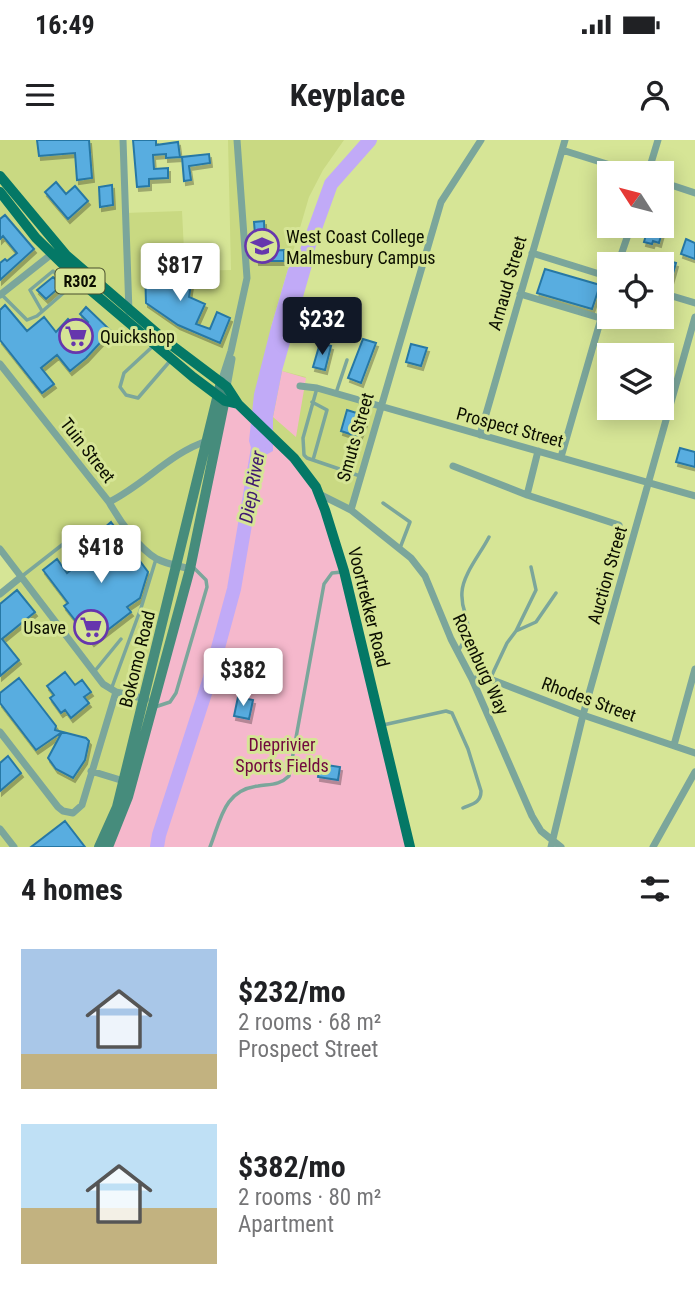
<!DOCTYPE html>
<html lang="en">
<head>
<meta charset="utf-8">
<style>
  body { margin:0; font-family:"Roboto Condensed",sans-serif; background:#f6f6f6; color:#202124; height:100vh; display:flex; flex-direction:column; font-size:26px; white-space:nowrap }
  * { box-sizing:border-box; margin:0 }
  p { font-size:23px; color:#757577 }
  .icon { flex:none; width:38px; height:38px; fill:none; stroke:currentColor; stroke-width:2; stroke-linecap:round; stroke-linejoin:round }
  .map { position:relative; height:707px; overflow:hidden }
  .panel { display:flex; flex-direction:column; background:#fff; flex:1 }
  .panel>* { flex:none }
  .needle { width:46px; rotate:306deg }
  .controls { position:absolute; left:597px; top:21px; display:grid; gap:14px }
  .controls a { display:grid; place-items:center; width:77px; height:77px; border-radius:0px; background:#fff; box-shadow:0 4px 18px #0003; font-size:35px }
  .price { position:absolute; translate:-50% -60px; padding:0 16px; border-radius:7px; background:#fff; color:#222; font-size:23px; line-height:46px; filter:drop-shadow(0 2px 4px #0008) }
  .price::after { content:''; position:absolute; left:50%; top:42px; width:21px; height:16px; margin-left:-10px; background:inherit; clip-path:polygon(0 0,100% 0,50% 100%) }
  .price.current { background:#111827; color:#fff }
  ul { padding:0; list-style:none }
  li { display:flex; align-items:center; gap:21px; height:175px; padding:0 21px }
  li span { display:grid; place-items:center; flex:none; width:196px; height:140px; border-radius:0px; color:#555 }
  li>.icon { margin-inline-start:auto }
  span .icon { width:84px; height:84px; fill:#fffc; stroke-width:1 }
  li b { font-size:30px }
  h2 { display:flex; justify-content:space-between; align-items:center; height:84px; padding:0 21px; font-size:30px }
  .status { display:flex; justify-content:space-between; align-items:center; height:49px; padding:0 35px; background:#fff; direction:ltr }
  .status svg { height:19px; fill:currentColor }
  header { display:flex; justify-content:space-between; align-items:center; height:91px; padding:0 21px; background:#fff; font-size:32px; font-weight:700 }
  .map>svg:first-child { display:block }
</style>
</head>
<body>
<div class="status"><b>16:49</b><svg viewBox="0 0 49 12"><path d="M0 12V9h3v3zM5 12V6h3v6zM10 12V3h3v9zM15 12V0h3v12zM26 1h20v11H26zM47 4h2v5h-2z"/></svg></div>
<header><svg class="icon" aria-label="menu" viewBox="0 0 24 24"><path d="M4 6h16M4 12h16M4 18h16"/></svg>Keyplace<svg class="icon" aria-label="person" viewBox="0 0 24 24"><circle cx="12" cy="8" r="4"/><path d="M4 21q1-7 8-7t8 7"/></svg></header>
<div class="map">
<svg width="695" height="707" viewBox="0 0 695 707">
  <defs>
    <filter id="shadow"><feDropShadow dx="2" dy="4" stdDeviation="0" flood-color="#0004"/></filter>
  </defs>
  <rect width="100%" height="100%" fill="#d6e596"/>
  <path fill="#c9d982" d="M0 0H123L125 73 182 71 185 131 231 130 228 0H344L323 30 309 57 271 187 274 229 306 237 300 245 380 267 351 370 326 357 190 429 108 707H0V454L21 437 0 409Z"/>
  <path fill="#f5b8cc" d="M282 231 306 238 296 297 273 277Z
    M225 261C256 270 300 328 319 354L410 707H108L155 562Z"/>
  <path fill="#c1aaf7" d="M310 99 313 122 282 231 273 277V311L255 321 249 301 254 254 271 187 288 129Z"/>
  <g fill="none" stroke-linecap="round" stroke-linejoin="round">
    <path stroke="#c1aaf7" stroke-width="14" d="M305 116 331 44 370 0
      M157 707 159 695 209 541 234 449 259 302"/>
  </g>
  <path fill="#59ade0" stroke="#2878a5" stroke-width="2" filter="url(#shadow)" d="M37 0H89L92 38 77 40 75 13 39 16Z
    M133 0H156V5L178 2 180 17 166 18V14L153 15 154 29 168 28V38L149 39V46L137 47Z
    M209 14 210 23 189 26 191 40 184 41 182 17Z
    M56 42 66 54 75 46 88 61 68 79 45 52Z
    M112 45 113 65 100 67 99 47Z
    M5 75 34 109 0 140V123L5 119 7 121 17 113 3 96 0 99V79Z
    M264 81 265 111 284 110V121H257L254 82Z
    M648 88 662 92 659 103 653 101 652 104 644 102Z
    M686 99 695 103V119L681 114Z
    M669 121 676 123 670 144 662 142V122L667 124Z
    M167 126 168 134 176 133 177 143 191 144 189 157 205 164 196 184 210 189 217 172 230 178 220 203 178 185 146 163 145 128Z
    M545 129 600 145 592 169 537 153Z
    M53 137 62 145 46 159 37 150Z
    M5 165 27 191 44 177 56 192 68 179 80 191 88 182 80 174 86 167 111 191 86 218 70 231 57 215 41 228 54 244 42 253 0 200V170Z
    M363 199 376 203 361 243 348 238Z
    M320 203 331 206 325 230 313 227Z
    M411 204 427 208 421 226 406 222Z
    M347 270 363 275 365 282 359 297 341 291Z
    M680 308 695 312V327L676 322Z
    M111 382 148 432 140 458 127 467 131 472 92 502 64 466 68 463 43 430 57 419 67 433 101 406 108 398 102 390Z
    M17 450 35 472 2 499 19 520 0 536V464Z
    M65 532 75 545 82 540 91 552 84 557 89 563 71 578 65 570 61 573 50 558 54 555 47 546Z
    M19 538 56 586 55 590 86 598 89 601 85 620 73 638 56 629 48 618 62 592 36 610 0 563V553Z
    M238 557 253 560 249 579 234 576Z
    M8 616 21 633 0 651V623Z
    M320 624 340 627 338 640 318 637Z
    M65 681 85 707H31Z"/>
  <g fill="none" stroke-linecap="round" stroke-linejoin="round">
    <path stroke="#7ba69b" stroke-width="3.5" d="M1 154 27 180 37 176 76 142
      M42 171 30 150 53 131 70 147
      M152 207 124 233 120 247 126 255 138 258 170 221
      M317 248 303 298 304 315 307 318 360 336
      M336 253 347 220
      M312 262 327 270 313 320
      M383 363 410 382 400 408
      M21 437 85 387
      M516 491 536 450 531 427
      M459 510C478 476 460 480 462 452 463 434 481 413 489 397
      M94 532 121 499
      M491 537 507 503 516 491 536 482 556 453
      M112 547 141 468 156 419
      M155 567 170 562 176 553 207 447 206 440 192 426
      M383 585 446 571 452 573 468 609 481 651C481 663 472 664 463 668
      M210 707C221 679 224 650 258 646 271 644 280 645 289 636L324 444 332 433 342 432"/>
    <path stroke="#7ba69b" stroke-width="7" d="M123 0 129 172
      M562 10 636 33
      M648 33 658 0
      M662 42 695 53
      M532 113 609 137
      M618 124 631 86
      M662 153 695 163
      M520 154 600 178
      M0 155 53 113
      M0 224 109 362C119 380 139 409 157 419 167 424 179 426 190 429
      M221 242 231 211 247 138 237 0
      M300 246 317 248 695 356
      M227 247 232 219
      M480 295 565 0
      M561 317 609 151
      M453 326 527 355 619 385
      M319 354 351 370 411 418 425 436 451 499 472 539 532 676 541 691 561 707
      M527 355 538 311
      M109 362C144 345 170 313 207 301
      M351 370 441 62 481 0
      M0 409 103 544 116 552 146 559
      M0 454 21 437
      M472 539H490L583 575 695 613
      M0 592 58 667 63 671 73 673 82 665 116 552
      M674 605 695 529
      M91 631 127 642
      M0 689 14 707
      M551 707 583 575 695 177
      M653 707 695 632"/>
    <path stroke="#468c7c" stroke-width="10" d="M99 707 117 667 221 242
      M108 707 128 657 190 429 226 254"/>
    <path stroke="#047866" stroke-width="10" d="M0 36 66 115 166 201 227 247 238 264 294 318 316 347 325 370 344 431 410 707
      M0 52 36 98 82 143 193 237 225 261 238 264"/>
  </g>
  <defs>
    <g id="university-ring" transform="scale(1.75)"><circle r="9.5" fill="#d6e596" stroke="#6636ad" stroke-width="1.5"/><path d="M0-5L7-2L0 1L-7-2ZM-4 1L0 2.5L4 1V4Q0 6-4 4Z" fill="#6636ad"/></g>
    <g id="supermarket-ring" transform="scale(1.75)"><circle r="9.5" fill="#d6e596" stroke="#6636ad" stroke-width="1.5"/><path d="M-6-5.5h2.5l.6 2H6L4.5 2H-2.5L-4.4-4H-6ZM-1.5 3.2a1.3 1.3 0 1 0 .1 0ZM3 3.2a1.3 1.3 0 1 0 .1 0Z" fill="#6636ad"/></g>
  </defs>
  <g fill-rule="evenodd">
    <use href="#university-ring" x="262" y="106"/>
    <use href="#supermarket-ring" x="76" y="196"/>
    <use href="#supermarket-ring" x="91" y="487"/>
  </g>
  <g text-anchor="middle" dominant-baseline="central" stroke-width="6" stroke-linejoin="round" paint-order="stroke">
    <rect fill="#d6e596" stroke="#494f2d" stroke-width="2" x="55.5" y="128.5" width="49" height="25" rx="5"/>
    <g font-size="16" font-weight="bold" fill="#0c0f00">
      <text x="80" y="141">R302</text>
    </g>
    <g font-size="18" fill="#0c0f00" stroke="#d6e596" text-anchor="start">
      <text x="286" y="96">West Coast College<tspan x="286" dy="21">Malmesbury Campus</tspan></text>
      <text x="100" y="196">Quickshop</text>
      <text x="66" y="487" text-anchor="end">Usave</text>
    </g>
    <g font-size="18" fill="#0c0f00" stroke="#d6e596">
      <text transform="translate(507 143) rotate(-74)">Arnaud Street</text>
      <text transform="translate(510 287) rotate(15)">Prospect Street</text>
      <text transform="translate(355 297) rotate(-74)">Smuts Street</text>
      <text transform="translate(88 310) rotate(52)">Tuin Street</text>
      <text transform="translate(607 435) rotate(-74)">Auction Street</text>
      <text transform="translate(369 467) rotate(76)">Voortrekker Road</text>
      <text transform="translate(137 519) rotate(-76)">Bokomo Road</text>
      <text transform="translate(481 524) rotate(65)">Rozenburg Way</text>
      <text transform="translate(589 559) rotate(20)">Rhodes Street</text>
    </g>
    <g font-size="18" fill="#71083e" stroke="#d6e596">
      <text x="282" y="604">Dieprivier<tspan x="282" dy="21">Sports Fields</tspan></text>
    </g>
    <g font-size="19" font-style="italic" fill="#3f1971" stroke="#d6e596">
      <text transform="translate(252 347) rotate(-80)">Diep River</text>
    </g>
  </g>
</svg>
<div class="controls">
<a><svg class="needle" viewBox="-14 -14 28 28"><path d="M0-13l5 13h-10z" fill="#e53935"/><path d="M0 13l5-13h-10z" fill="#757577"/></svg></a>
<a><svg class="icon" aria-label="locate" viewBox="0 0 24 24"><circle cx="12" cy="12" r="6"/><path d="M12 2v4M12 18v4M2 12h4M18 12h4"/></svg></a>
<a><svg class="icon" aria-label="layers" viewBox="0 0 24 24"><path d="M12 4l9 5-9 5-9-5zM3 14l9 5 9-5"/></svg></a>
</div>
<b class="price" style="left:180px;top:163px">$817</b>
<b class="price current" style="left:322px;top:217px">$232</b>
<b class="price" style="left:101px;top:445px">$418</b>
<b class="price" style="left:243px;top:568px">$382</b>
</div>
<section class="panel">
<h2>4 homes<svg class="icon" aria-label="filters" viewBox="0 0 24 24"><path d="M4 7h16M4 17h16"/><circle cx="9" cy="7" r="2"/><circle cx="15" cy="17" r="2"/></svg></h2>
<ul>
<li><span style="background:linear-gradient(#a9c7e8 75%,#c2b280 0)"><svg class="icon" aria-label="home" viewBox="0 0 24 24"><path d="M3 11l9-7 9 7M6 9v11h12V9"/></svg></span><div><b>$232/mo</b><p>2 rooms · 68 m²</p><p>Prospect Street</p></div></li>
<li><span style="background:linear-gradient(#bfe0f5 60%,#c2b280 0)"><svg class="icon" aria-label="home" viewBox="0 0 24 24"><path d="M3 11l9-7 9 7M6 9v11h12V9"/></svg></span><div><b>$382/mo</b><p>2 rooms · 80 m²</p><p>Apartment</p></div></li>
</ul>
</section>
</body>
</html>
